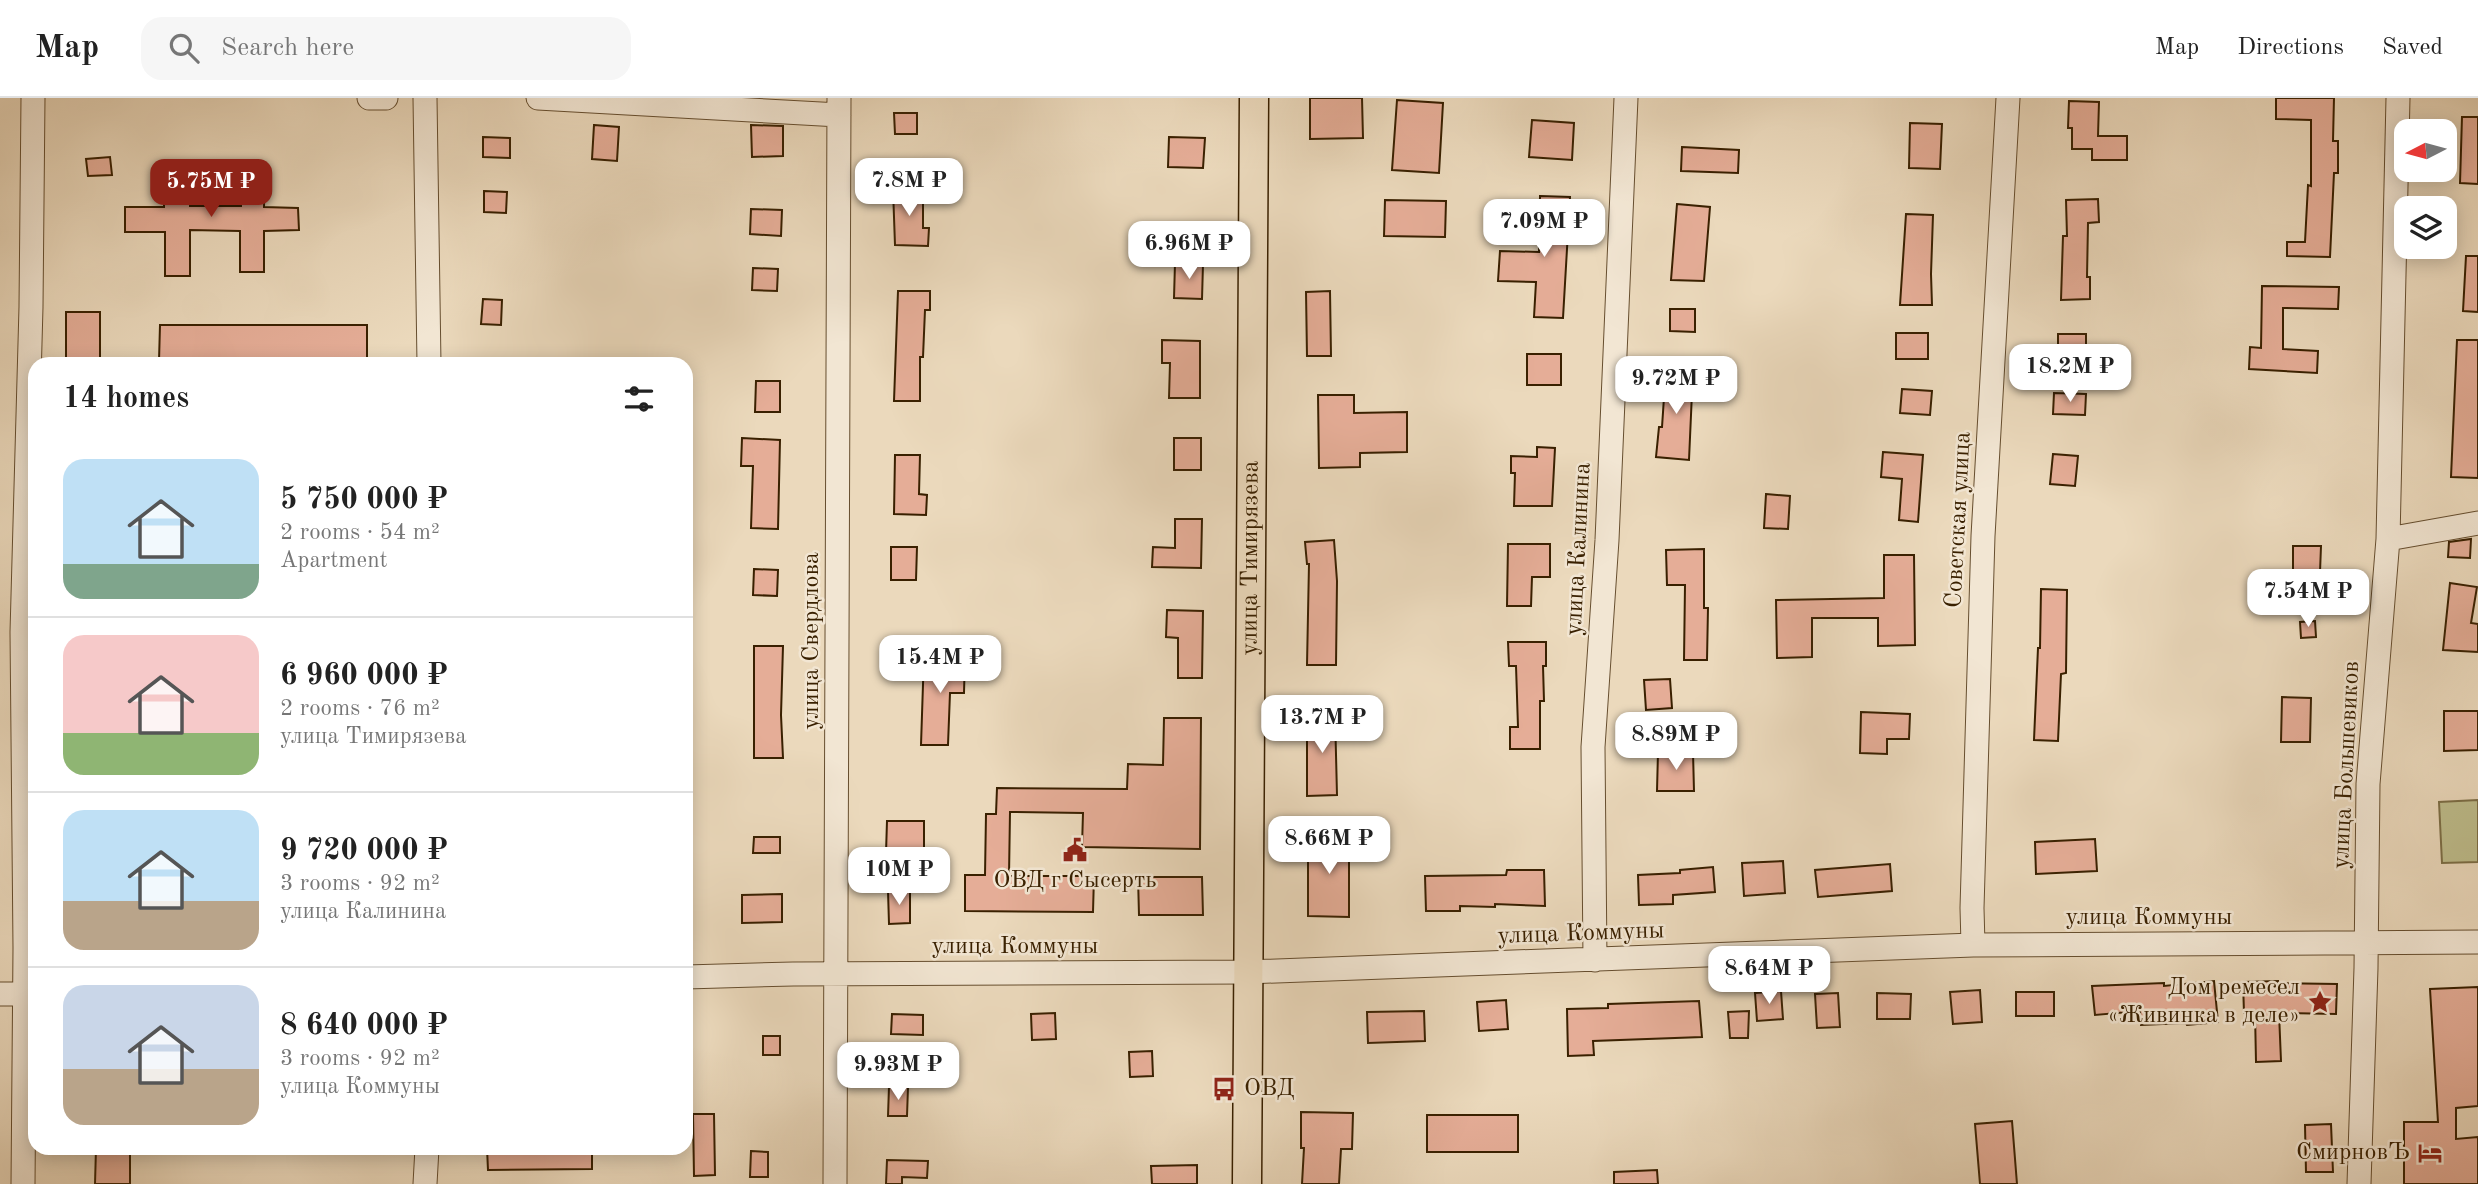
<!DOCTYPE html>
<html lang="en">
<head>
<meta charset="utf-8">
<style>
  body { margin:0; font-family:"Old Standard TT",serif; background:#f6f6f6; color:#222; height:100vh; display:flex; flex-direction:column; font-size:26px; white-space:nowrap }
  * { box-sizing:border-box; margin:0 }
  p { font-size:23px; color:#767676 }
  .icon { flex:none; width:38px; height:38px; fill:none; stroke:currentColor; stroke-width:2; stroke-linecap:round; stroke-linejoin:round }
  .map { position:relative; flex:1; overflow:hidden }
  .details { position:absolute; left:28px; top:259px; width:665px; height:798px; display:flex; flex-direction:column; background:#fff; border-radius:21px; box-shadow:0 4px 18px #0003 }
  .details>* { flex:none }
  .needle { width:46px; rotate:264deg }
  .controls { position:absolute; left:2394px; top:21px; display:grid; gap:14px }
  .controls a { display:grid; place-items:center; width:63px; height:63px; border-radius:14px; background:#fff; box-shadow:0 4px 18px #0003; font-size:35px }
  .price { position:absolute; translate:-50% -60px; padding:0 16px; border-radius:14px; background:#fff; color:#222; font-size:23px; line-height:46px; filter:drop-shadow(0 2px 4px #0008) }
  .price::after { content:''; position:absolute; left:50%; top:42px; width:21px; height:16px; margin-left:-10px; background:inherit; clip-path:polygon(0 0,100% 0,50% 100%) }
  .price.selected { background:#8f2418; color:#fff }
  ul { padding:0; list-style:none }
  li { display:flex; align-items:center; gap:21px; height:175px; padding:0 35px }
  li+li { border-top:2px solid #e0e0e0 }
  li span { display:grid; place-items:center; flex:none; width:196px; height:140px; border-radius:21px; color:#555 }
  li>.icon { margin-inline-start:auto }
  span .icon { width:84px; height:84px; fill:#fffc; stroke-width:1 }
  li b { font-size:30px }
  h2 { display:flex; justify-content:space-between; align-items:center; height:84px; padding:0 35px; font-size:30px }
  header { display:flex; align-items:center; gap:42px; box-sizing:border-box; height:98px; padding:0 35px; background:#fff; border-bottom:2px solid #e0e0e0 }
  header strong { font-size:33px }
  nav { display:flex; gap:38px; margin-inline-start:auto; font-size:24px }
  .search { width:490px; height:63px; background:#f6f6f6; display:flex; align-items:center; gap:18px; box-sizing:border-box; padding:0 24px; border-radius:21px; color:#767676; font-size:26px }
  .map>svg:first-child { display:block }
</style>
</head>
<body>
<header>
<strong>Map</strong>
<div class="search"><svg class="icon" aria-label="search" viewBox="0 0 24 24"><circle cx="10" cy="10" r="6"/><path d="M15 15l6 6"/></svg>Search here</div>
<nav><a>Map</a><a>Directions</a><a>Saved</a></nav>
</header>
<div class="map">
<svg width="2478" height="1086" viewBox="0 0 2478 1086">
  <rect width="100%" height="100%" fill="#ebd9bc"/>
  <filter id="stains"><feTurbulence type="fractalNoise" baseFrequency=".00286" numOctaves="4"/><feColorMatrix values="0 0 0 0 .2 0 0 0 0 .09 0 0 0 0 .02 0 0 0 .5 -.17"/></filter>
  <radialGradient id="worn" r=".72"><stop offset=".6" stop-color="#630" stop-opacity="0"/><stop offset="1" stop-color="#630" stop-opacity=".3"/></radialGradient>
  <path fill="#bebd8c" stroke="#7c6e46" stroke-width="2" d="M2478 702V764L2442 765 2439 704Z"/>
  <path fill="#e5ad97" stroke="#392000" stroke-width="2" d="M1310 0H1362L1363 40 1310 41Z
    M2276 0H2334L2333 43H2338V75H2334L2330 159 2287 158V144H2305L2308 87 2311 88V22L2276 21Z
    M1397 2 1443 5 1439 75 1392 72Z
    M2069 3 2099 4 2098 38H2127V62H2092V51H2072V30H2068Z
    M894 15H917V36H895Z
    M2462 19H2478V86L2460 85Z
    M1532 22 1574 25 1572 62 1529 59Z
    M1910 25 1942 26 1940 71 1909 70Z
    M594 27 619 29 617 63 592 61Z
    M751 27 783 28V58L752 59Z
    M483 39 510 40V60L483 59Z
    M1169 39 1205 40 1203 70 1168 69Z
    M1682 49 1739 52 1738 75 1681 73Z
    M110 59 112 77 88 78 86 61Z
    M164 65H190V108H241V69L265 68 264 109 298 110 299 132 264 133V174H240V133L190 132V178H165V134H125V109H164Z
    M893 91 923 92V130H929L928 148 895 147Z
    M484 93 507 94 506 115 484 114Z
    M1540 98 1570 99 1563 220 1534 219 1536 184 1498 183 1500 153 1539 154Z
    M2098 101 2099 124 2088 125 2087 179H2090V201L2061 202 2063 138H2067L2066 102Z
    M1385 102 1446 103 1445 139 1384 138Z
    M1677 106 1710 109 1704 183 1671 182Z
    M751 111 782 112 781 138 750 136Z
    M1906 116 1933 117 1931 176 1932 207H1900Z
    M2466 158H2478V214L2463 213Z
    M1175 165 1203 166 1202 201 1174 200Z
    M753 170 778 171 777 193 752 192Z
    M2262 188 2339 189 2338 211 2283 210V251L2318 253 2317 275 2249 271 2250 249 2261 250Z
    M898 193H930V212H925L923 259H920V303H894Z
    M1330 193 1331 258H1307L1306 194Z
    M483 201 502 202 501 227 481 226Z
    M1670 211H1695V234L1670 233Z
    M66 214H100V266H66Z
    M160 227H367V266H338V263H159Z
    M1896 235H1928V261H1896Z
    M2058 236H2086V258L2058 257Z
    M1162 242 1200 243V300H1169L1170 265H1162Z
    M2457 242H2478V380L2451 379Z
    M1527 256H1561V287H1527Z
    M1666 270 1693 272 1689 362 1656 359 1659 329H1662Z
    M756 283H780V314H755Z
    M1902 291 1932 293 1930 317 1900 315Z
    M2054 295 2086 296 2085 317 2053 316Z
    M1318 297H1354V315L1407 314V354L1360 355V369L1319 370Z
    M742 340 780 342 778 431 751 430 753 368H741Z
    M1174 340H1201V372H1174Z
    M1537 349 1555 350 1552 408H1514L1515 375H1511V358L1537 359Z
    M1883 354 1923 357 1918 424 1899 422 1902 381 1881 379Z
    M2053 356 2078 358 2075 388 2050 386Z
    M895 357H920L919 396 927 397 926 417 894 416Z
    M1766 396 1790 398 1788 431 1764 430Z
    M1175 421H1202L1201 470 1152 469 1153 449 1175 450Z
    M2471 441 2470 460 2448 459 2449 444Z
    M1334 442 1337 483 1336 567H1307L1309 466H1307L1305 444Z
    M1508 446H1550V479H1532L1531 508H1507Z
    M2293 448H2321L2320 474H2293Z
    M891 449H917L916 482H891Z
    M1704 451V510H1708L1707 562H1684L1685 487H1667L1666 452Z
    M1884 457H1914L1915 547 1878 548V520H1812V559L1777 560 1776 502 1884 500Z
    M754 471 778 472 777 498 753 497Z
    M2450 485 2477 489 2471 525 2478 526V554L2443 552Z
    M2041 491 2067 492 2066 575 2061 576 2058 643 2034 642 2038 550H2040Z
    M1167 512 1203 513 1202 580H1178V540L1166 539Z
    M2315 523 2316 539 2301 540 2300 524Z
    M1508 544H1546V568H1543L1544 603H1540V651H1510V629H1518L1516 568H1509Z
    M754 548H783L781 617 783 660H754Z
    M924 556 965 557 964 595H950L948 647H921Z
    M1670 581 1672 610 1646 612 1644 582Z
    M2282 599 2311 600 2310 644H2281Z
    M2444 613H2478V652L2444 653Z
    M1861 614 1910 616 1909 641H1887V656L1860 655Z
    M1335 616 1337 697 1307 698V617Z
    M1164 620H1201L1200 751 1082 749 1083 715 1010 714 1009 778H1094L1093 814 965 813V777H985L986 716H996L997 690 1127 691 1128 666 1163 667Z
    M1658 654H1693L1694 693H1657Z
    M887 723H924V755H886Z
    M1308 737H1349V819L1308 818Z
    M754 739H780V755H753Z
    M2095 741 2097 773 2036 776 2035 744Z
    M1783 763 1785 795 1744 798 1742 765Z
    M1890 766 1892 793 1818 799 1815 772Z
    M1713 769 1715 794 1673 797V806L1639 807 1638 777 1680 775V772Z
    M1507 772H1544L1545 808 1495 806V809L1460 808V813H1426L1425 778 1506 777Z
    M1138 779H1202L1203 817H1139Z
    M888 793H910V825L889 826Z
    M782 796V824L742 825V797Z
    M2214 883 2218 924 2187 927 2186 925 2141 927 2140 913 2095 917 2092 888 2164 885V888Z
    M2278 883V885L2337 886 2336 916 2279 915 2281 963 2256 964 2255 914 2244 915 2243 884Z
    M2478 889V1008L2456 1010V1041L2478 1039V1086H2404V1024H2438L2430 891Z
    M1980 892 1982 924 1953 926 1950 894Z
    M1781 893 1783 921 1757 923 1755 895Z
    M2016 894H2054V918H2016Z
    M1838 895 1840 929 1817 930 1815 896Z
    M1877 895 1911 896 1910 921H1877Z
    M1506 902 1508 931 1479 933 1477 904Z
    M1699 903 1702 939 1593 943 1594 957 1568 958 1567 911 1608 910V906Z
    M1424 913 1425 943 1368 945 1367 914Z
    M1749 913 1748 940H1730L1728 914Z
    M1055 915 1056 941 1032 942 1031 916Z
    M892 916 923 917V937L891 936Z
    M763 938H780V957H763Z
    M1152 953 1153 978 1130 979 1129 954Z
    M889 989H908L907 1018H888Z
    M1301 1014 1353 1015 1352 1051H1341L1339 1086H1302L1304 1050H1301Z
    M693 1016H714L715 1077 694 1078Z
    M1427 1017H1518V1054H1427Z
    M2012 1023 2017 1086H1980L1975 1026Z
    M2331 1026 2333 1074H2306L2305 1027Z
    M96 1050H130V1086H95Z
    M487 1050H592V1071L488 1072Z
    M751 1053 768 1054V1079H750Z
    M887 1062 928 1063 927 1080 902 1079V1086H886Z
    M1197 1067V1086H1152L1151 1068Z
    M1657 1072 1658 1086H1614V1074Z"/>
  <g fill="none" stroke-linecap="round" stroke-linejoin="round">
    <g stroke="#664e2f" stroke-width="25">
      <path id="minor" d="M369 0H386
        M425 0 429 266
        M538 0 839 17
        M2388 441 2478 425
        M1973 847 1972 810 1983 438 2008 0
        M1595 862 1593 649 1607 442 1626 0
        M686 879 793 876 1247 874 1973 847 2478 844
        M0 896H35
        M23 1086 25 850 22 534 31 209 33 0
        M425 1086 427 1050
        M835 1086 839 0
        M2359 1086 2366 870 2368 686 2388 441 2398 0"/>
    </g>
    <g stroke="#392000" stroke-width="31">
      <g id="major">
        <path id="s1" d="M1247 1086 1254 0"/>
      </g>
    </g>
    <use href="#minor" stroke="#f2e6d3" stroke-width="23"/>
    <use href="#major" stroke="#ebd9bc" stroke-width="28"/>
  </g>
  <defs>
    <g id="civic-bare" transform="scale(1.89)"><path d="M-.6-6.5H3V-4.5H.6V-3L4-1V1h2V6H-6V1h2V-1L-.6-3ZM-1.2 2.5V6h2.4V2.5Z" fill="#8f2418" stroke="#f2e6d3" stroke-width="2.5" paint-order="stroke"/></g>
    <g id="sight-bare" transform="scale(1.89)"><path d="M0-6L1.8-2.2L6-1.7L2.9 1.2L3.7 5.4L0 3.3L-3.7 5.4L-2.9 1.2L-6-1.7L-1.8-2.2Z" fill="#8f2418" stroke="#f2e6d3" stroke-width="2.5" paint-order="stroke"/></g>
    <g id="bus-bare" transform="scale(1.89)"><path d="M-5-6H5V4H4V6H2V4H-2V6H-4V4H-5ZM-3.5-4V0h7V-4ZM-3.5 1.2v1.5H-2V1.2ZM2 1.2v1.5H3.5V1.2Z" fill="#8f2418" stroke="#f2e6d3" stroke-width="2.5" paint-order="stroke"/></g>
    <g id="hotel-bare" transform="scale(1.89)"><path d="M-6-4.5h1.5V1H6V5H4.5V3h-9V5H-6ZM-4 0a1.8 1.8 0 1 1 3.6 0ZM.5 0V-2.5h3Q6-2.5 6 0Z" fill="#8f2418" stroke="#f2e6d3" stroke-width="2.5" paint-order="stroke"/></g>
  </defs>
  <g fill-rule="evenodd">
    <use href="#civic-bare" x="1075" y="752"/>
    <use href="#sight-bare" x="2320" y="904"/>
    <use href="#bus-bare" x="1224" y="991"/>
    <use href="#hotel-bare" x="2430" y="1055"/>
  </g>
  <g text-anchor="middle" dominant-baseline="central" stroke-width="5" stroke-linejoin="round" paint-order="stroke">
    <g font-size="24" fill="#392000" stroke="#f2e6d3">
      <text transform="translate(1959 422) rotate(-87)">Советская улица</text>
      <text transform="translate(1579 451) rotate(-87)">улица Калинина</text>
      <text stroke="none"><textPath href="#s1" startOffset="626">улица Тимирязева</textPath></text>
      <text transform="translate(812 543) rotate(-90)">улица Свердлова</text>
      <text transform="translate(2347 667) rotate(-87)">улица Большевиков</text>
      <text x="2149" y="820">улица Коммуны</text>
      <text transform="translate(1581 836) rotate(-2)">улица Коммуны</text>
      <text x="1015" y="849">улица Коммуны</text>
    </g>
    <g font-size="24" fill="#392000" stroke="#f2e6d3" text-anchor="end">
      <text x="1075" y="783" text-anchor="middle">ОВД г Сысерть</text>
      <text x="2300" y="890">Дом ремесел<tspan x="2300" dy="28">«Живинка в деле»</tspan></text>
      <text x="1244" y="991" text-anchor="start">ОВД</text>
      <text x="2410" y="1055">СмирновЪ</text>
    </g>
  </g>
  <rect width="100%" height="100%" filter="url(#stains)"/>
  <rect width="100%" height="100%" fill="url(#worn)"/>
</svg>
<div class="controls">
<a><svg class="needle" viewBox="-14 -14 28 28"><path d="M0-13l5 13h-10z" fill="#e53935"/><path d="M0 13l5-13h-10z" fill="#767676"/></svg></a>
<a><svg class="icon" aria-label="layers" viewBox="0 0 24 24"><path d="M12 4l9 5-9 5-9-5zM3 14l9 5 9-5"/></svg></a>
</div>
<b class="price" style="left:909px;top:120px">7.8M ₽</b>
<b class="price selected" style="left:211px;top:121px">5.75M ₽</b>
<b class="price" style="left:1544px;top:161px">7.09M ₽</b>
<b class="price" style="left:1189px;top:183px">6.96M ₽</b>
<b class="price" style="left:2070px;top:306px">18.2M ₽</b>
<b class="price" style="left:1676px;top:318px">9.72M ₽</b>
<b class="price" style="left:2308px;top:531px">7.54M ₽</b>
<b class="price" style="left:940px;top:597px">15.4M ₽</b>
<b class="price" style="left:1322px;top:657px">13.7M ₽</b>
<b class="price" style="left:1676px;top:674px">8.89M ₽</b>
<b class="price" style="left:1329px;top:778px">8.66M ₽</b>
<b class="price" style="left:899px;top:809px">10M ₽</b>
<b class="price" style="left:1769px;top:908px">8.64M ₽</b>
<b class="price" style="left:898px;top:1004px">9.93M ₽</b>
<section class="details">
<h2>14 homes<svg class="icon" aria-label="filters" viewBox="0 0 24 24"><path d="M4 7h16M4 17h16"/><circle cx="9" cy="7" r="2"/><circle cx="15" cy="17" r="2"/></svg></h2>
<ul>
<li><span style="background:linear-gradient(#bfe0f5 75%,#7fa58c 0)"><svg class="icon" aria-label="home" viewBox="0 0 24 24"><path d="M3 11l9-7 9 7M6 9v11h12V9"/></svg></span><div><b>5 750 000 ₽</b><p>2 rooms · 54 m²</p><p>Apartment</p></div></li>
<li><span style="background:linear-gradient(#f6c9c9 70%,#8fb573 0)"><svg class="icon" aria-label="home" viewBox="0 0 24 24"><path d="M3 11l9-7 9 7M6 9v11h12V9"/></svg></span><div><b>6 960 000 ₽</b><p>2 rooms · 76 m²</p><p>улица Тимирязева</p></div></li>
<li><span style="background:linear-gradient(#bfe0f5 65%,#b9a48a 0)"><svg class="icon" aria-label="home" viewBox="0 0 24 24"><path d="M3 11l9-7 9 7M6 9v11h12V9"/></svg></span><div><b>9 720 000 ₽</b><p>3 rooms · 92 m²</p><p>улица Калинина</p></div></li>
<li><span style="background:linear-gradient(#c9d6e8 60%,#b9a48a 0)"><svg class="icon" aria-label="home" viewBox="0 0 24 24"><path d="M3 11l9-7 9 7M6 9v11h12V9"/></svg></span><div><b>8 640 000 ₽</b><p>3 rooms · 92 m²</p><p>улица Коммуны</p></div></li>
</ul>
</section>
</div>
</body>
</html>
